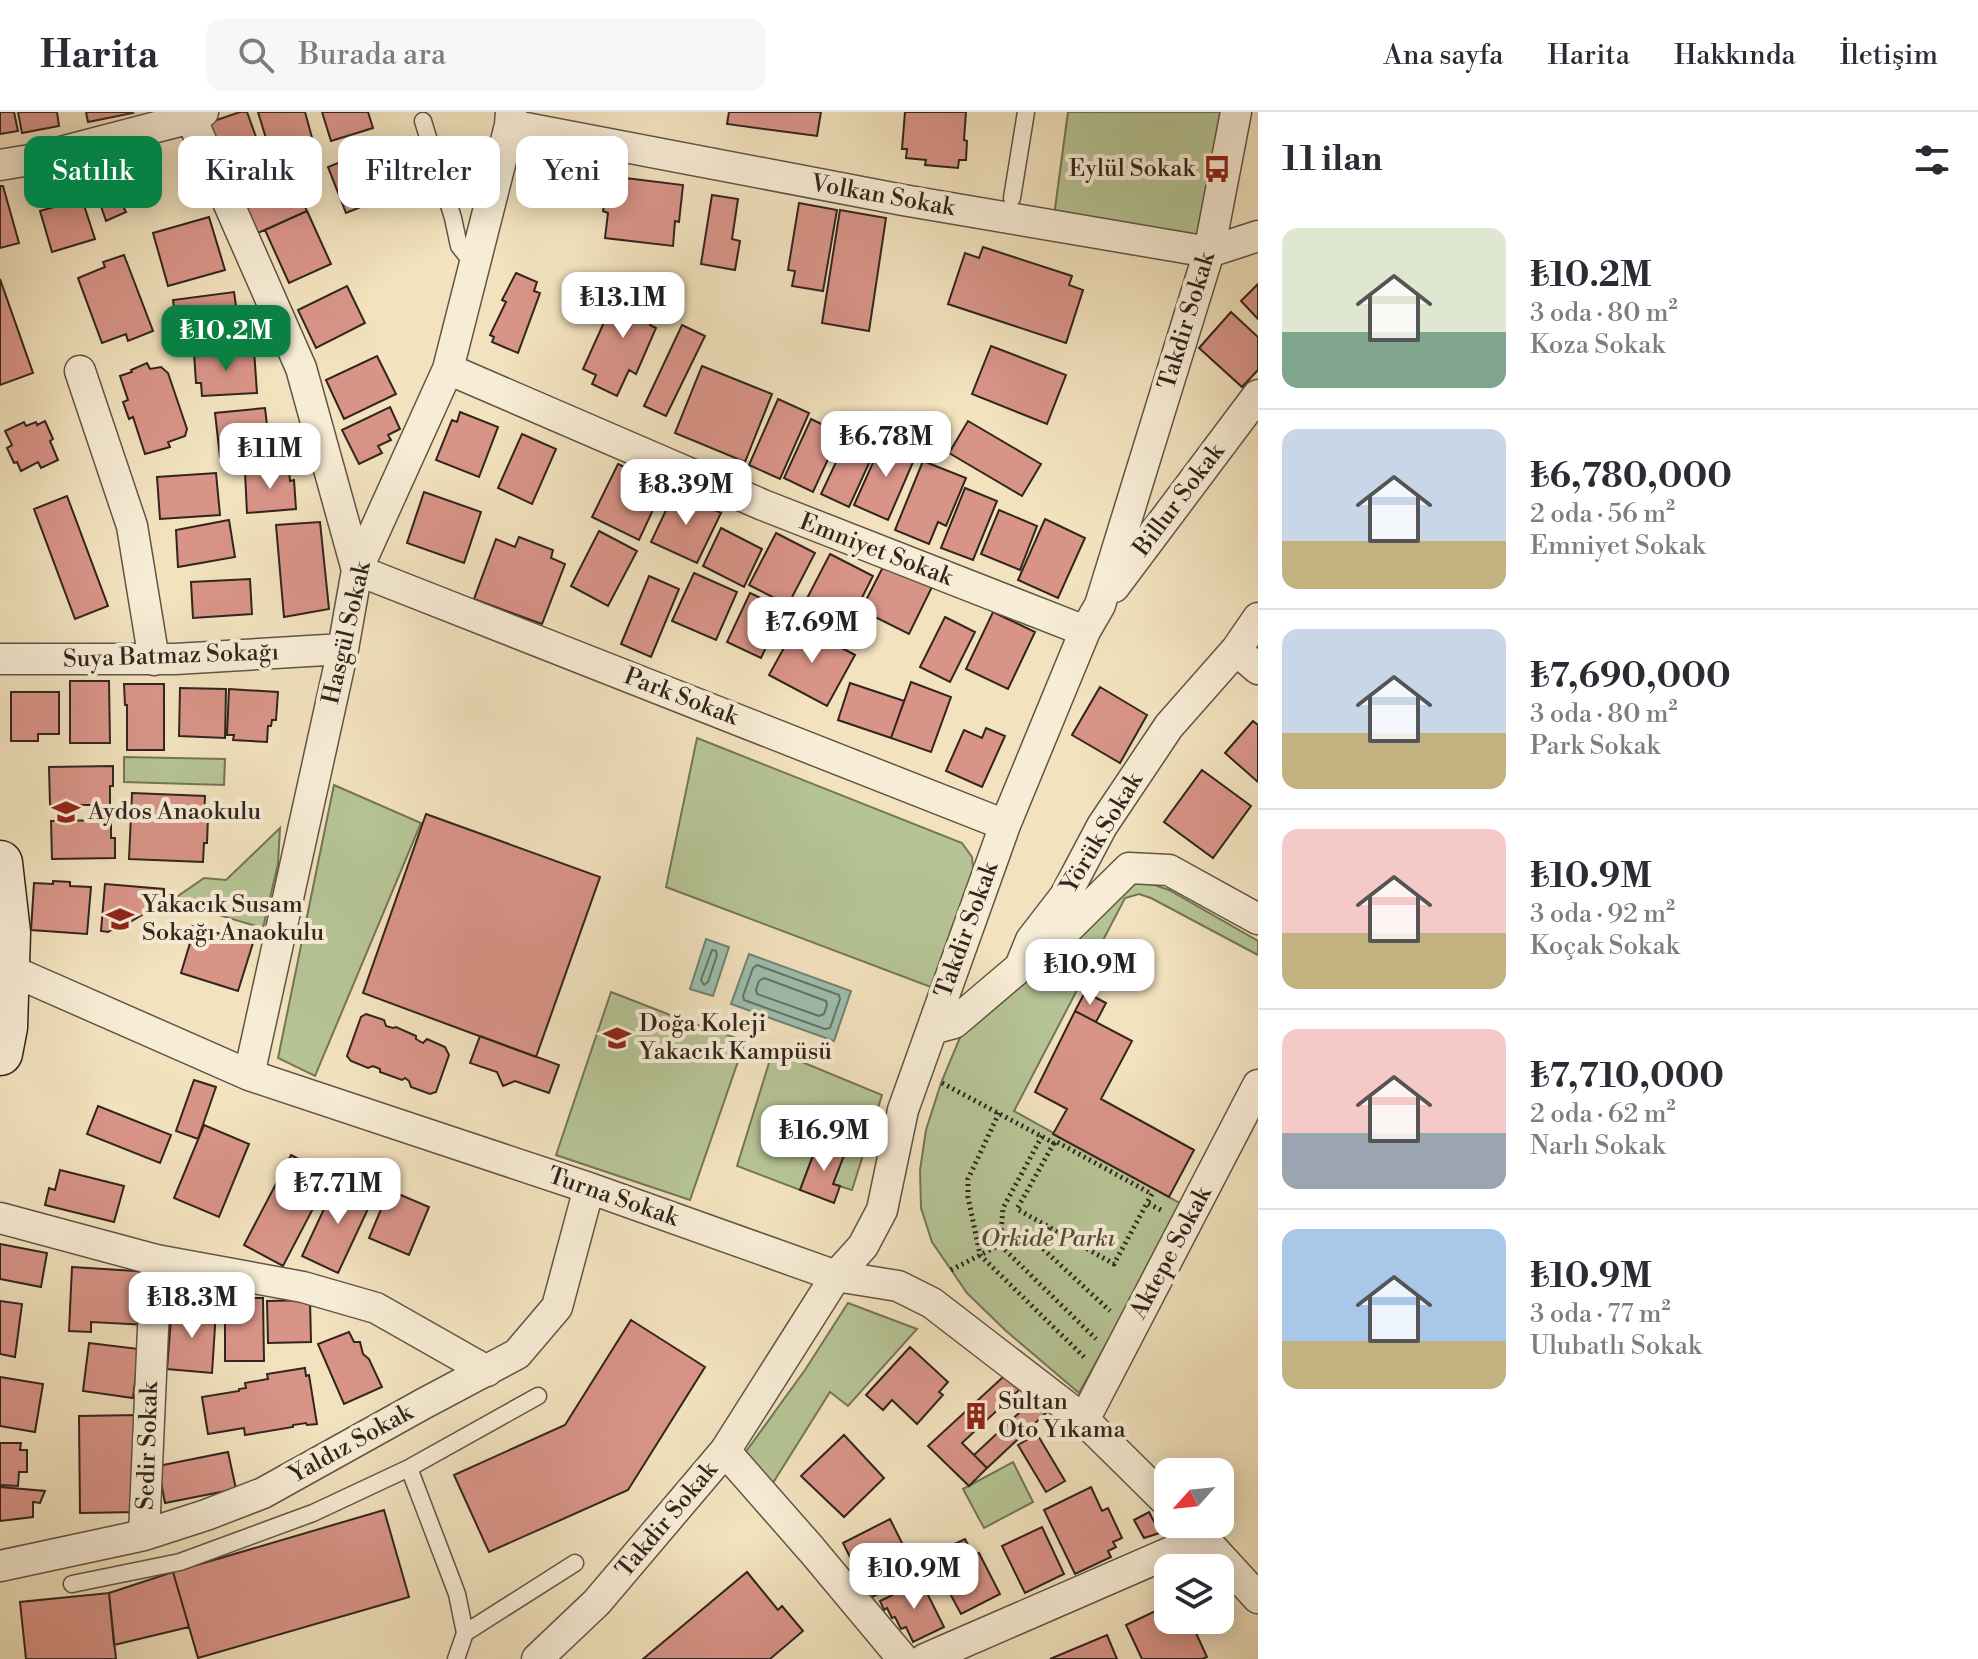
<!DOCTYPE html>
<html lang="tr">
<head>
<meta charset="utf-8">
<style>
  body { margin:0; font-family:"Libre Bodoni",serif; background:#f7f7f7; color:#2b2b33; height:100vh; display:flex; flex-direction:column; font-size:30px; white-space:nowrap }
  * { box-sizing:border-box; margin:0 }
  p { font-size:26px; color:#7c7c81 }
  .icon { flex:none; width:44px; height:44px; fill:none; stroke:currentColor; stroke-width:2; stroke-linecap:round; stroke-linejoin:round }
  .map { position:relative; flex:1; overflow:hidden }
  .panel { display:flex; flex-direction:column; background:#fff; width:720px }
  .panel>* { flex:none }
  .hud { position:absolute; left:24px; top:24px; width:760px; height:72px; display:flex; gap:16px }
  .needle { width:52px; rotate:243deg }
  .buttons { position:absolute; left:1154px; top:1346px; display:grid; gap:16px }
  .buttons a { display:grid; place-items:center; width:80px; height:80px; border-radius:16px; background:#fff; box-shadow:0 4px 20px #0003; font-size:40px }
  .price { position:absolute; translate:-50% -68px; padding:0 18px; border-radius:16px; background:#fff; color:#222; font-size:26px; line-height:52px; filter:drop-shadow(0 2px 4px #0008) }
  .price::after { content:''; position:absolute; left:50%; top:48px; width:24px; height:18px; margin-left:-12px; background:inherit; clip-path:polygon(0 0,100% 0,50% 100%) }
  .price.current { background:#0b8043; color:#fff }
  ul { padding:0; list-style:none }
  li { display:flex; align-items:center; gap:24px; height:200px; padding:0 24px }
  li+li { border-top:2px solid #e1e1e2 }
  li span { display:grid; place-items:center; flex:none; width:224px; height:160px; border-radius:16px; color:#555 }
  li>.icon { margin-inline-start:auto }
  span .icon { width:96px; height:96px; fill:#fffc; stroke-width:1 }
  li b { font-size:34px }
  h2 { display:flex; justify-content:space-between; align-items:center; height:96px; padding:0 24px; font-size:34px }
  .pill { padding:0 28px; border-radius:16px; background:#fff; box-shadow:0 4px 20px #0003; font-size:28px; line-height:72px }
  .pill.current { background:#0b8043; color:#fff }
  header { display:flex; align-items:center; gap:48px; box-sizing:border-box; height:112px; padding:0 40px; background:#fff; border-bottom:2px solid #e1e1e2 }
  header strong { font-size:38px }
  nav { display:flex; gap:44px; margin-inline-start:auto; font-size:28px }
  .search { width:560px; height:72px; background:#f7f7f7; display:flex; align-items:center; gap:20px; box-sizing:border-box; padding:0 28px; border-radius:16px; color:#7c7c81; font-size:30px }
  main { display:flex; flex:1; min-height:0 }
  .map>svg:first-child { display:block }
</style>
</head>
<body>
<header>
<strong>Harita</strong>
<div class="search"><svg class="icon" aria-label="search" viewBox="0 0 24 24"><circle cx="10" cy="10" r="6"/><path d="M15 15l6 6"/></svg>Burada ara</div>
<nav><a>Ana sayfa</a><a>Harita</a><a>Hakkında</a><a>İletişim</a></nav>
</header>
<main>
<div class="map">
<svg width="1258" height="1547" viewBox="0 0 1258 1547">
  <rect width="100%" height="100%" fill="#f2e2be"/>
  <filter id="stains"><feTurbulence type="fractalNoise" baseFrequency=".0025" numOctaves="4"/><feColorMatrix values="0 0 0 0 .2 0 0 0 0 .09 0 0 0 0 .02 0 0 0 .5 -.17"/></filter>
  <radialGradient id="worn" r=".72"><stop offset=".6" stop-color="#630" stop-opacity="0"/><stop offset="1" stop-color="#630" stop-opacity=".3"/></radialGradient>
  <path fill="#b6c495" stroke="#74745a" stroke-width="2" d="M1068 0H1222L1199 121 1190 126 1054 104Z
    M697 626 962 731 972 745 974 768 936 877 666 775Z
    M124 645 225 647 224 673 124 670Z
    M334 673 421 711 315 964 278 946Z
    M280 716 278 752 263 816 171 789 204 766 226 768Z
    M1143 769 1169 778 1258 829V843L1151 786 1139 782 1125 786 1014 999 1183 1093 1079 1281 1005 1218 967 1181 932 1130 921 1096 920 1058 926 1018 941 971 961 923 1000 892 1088 812 1128 772Z
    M611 880 678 906 745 929 690 1088 556 1043Z
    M773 938 882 983 852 1078 833 1072 846 1038 829 1032 814 1041 800 1078 737 1054Z
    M848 1191 917 1217 848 1294 830 1280 771 1374 745 1341 805 1258Z
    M1013 1350 1033 1390 984 1416 963 1377Z"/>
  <path fill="#9cbead" stroke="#718174" stroke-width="2" d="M706 827 729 835 713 884 690 877Z
    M749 842 851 879 834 929 731 892Z"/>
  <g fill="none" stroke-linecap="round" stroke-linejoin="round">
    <path stroke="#667266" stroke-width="2" d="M712 838 716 839 717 843 708 870 704 873 701 868Z
      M757 853 839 883 840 887 830 916 825 917 744 888 743 884 753 856Z
      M764 866 826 889 827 893 824 902 819 904 757 882 756 878 759 869Z"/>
  </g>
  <path fill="#d99488" stroke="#31251e" stroke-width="2" d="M0 0H14L18 19 0 22Z
    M18 0H57L59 14 22 21Z
    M86 0H132L133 1 88 10Z
    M240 0H247L268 58 226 72 205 12Z
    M258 0H305L317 44 275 56Z
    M322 0H368L373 16 331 29Z
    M729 0H821L817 24 727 12Z
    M905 0H966L964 28 967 29 966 48H959L958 56 925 53 926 48 906 46 907 37H902Z
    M378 35 396 81 346 101 328 55Z
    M133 36 148 77 119 86 126 100 106 109 88 56Z
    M288 60 307 99 258 121 240 81Z
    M609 64 683 73 679 110 675 109 673 134 605 126 608 101 603 99Z
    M0 74H3L19 131 0 136Z
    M712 83 738 87 732 127 740 129 735 158 701 152Z
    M82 87 95 127 52 140 40 99Z
    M799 91 837 98 823 179 792 174 795 159 788 158Z
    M840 98 886 106 869 219 822 211Z
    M307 99 331 152 289 171 265 118Z
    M209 105 225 158 168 174 153 121Z
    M983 135 1072 164 1069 173 1083 178 1066 231 948 192 965 141 979 146Z
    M124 143 153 219 128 229 126 222 102 231 78 166 105 155 103 150Z
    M516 161 537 170 534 179 540 181 518 241 492 230 494 225 490 223 506 190 502 188Z
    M0 167 33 261 0 273Z
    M1258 172V207L1241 189Z
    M347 174 365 211 316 236 298 198Z
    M637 176 661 187 650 213 656 216 636 262 629 258 617 284 592 272 596 263 583 257 618 179 632 186Z
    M234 180 240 223 179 232 173 188Z
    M1231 200 1258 225V258L1242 275 1199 236Z
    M682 213 705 224 666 304 644 294Z
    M991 234 1066 263 1047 312 972 282Z
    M254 238 257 281 202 284 201 271H196L194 241Z
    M377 244 396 282 344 307 326 268Z
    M147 251 150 257 161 255 168 261 187 317 185 324 168 330 170 335 145 342 133 305 129 307 123 290 128 288 120 264 132 260 131 258Z
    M702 254 772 282 745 350 675 321Z
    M778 287 809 301 780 367 749 353Z
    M390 295 400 317 388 323 391 328 378 334 382 341 359 352 342 318Z
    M265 296 270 339 220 345 215 301Z
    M460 300 498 315 479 365 436 348 452 308 457 310Z
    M811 307 840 321 813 380 784 366Z
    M45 309 53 327 50 329 58 348 41 356 38 350 21 359 17 350 14 351 7 336 12 333 5 319 24 310 26 314 36 310 37 313Z
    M968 309 1041 352 1022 384 949 341Z
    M854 312 881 325 849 395 821 382Z
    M522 322 556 337 532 392 498 376Z
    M884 326 917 341 888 408 854 393Z
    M923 349 966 366 946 414 938 410 929 432 895 418Z
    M618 352 664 374 639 428 592 405Z
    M289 358 290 369 294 368 296 397 247 401 245 360Z
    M216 361 220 403 160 407 157 365Z
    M965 376 997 389 973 448 941 436Z
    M675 379 721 401 697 451 651 430Z
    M424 380 481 400 464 451 407 431Z
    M67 384 108 494 75 507 34 397Z
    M999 398 1037 414 1020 458 981 442Z
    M1045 407 1085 426 1058 486 1018 468Z
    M229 408 235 445 178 455 176 418Z
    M320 410 329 497 284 505 276 413Z
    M721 416 762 437 744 475 703 454Z
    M599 419 637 439 608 494 571 474Z
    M776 421 815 441 788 493 749 473Z
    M519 425 553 438 551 446 565 452 542 512 474 487 496 427 515 435Z
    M830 442 873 464 846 517 803 494Z
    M885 451 932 475 909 522 861 498Z
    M694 461 737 480 716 528 672 509Z
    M649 464 679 477 651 545 621 532Z
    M250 467 252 502 193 506 191 470Z
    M750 481 784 497 761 546 727 530Z
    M993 500 1035 520 1008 577 966 557Z
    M945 505 975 520 950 570 920 555Z
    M797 512 855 543 827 594 769 563Z
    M70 569H109L110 631H70Z
    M911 570 951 585 931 640 891 626Z
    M850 571 904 589 891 626 838 608Z
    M124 572H164V638H127V593H125Z
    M1100 575 1147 603 1120 651 1072 623Z
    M180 576 226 577 225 626 179 624Z
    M229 577 278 580 276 608H272L271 614H268L267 630 233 628 234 623H227Z
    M11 580H59V622H38V629H11Z
    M1253 609 1258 613V670L1225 641Z
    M986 616 1005 624 982 675 946 659 964 618 982 626Z
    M113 654V674H110V693H50L49 655Z
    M1202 658 1251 694 1213 746 1164 710Z
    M132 681 205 684 204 705H208L207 731H204L203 750 129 747Z
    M426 702 600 765 536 945 363 881Z
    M111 708V726H115V746L52 747 51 709Z
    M53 769 70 770V774L91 775 87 822 31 818 34 771 53 772Z
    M105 772 164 777V786L146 797 147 800 128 811 127 809 108 820 101 819Z
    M192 814 253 831 238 879 181 861 190 831 186 830Z
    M1085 880 1106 891 1096 910 1075 899Z
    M1075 899 1132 929 1101 987 1194 1038 1169 1085 1053 1022 1067 997 1035 980Z
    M366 902 384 908 386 914 393 916 396 915 416 924V927L423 931 427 927 445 935 449 943 436 980 430 982 411 975 409 969 405 966 402 968 380 960V957L373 954 368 956 351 949 347 944 361 905Z
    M480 924 559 953 549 981 515 969 503 974 497 960 470 951Z
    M194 968 216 975 198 1027 176 1019Z
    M98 994 171 1023 160 1051 87 1022Z
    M204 1013 249 1032 219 1105 174 1086Z
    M828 1031 846 1038 833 1072 840 1074 834 1091 800 1078 814 1041Z
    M291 1043 330 1064 283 1154 244 1133Z
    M60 1058 124 1074 114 1110 45 1093 49 1076 55 1078Z
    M338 1067 374 1084 338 1161 302 1144Z
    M389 1078 429 1095 409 1143 369 1126Z
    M0 1132 47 1141 41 1175 0 1167Z
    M72 1155 151 1160 148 1213 91 1210V1220L69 1219Z
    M174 1182 217 1185 216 1199 172 1195Z
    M225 1186H263L264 1249H225Z
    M310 1188 311 1230 268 1231 267 1189Z
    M0 1189 22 1192 15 1245 0 1242Z
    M172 1195 216 1199 212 1261 167 1257Z
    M631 1208 705 1255 628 1378 489 1440 454 1363 565 1313Z
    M349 1220 354 1230H360L363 1242 369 1247 382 1275 344 1292 318 1232Z
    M89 1231 139 1237 133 1286 83 1279Z
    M910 1235 948 1270 939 1280 943 1283 917 1312 892 1288 883 1298 866 1283Z
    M305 1256 306 1264 309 1263 317 1312 307 1313 306 1311 293 1313V1315L245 1323 244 1316 208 1322 202 1285 239 1279V1277L246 1276 245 1271 268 1267 267 1262Z
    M0 1265 43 1272 35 1320 0 1314Z
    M1003 1265 1020 1277 962 1331 987 1356 969 1374 928 1334Z
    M1033 1288 1047 1300 987 1356 974 1343Z
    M138 1303 139 1400 80 1401 79 1304Z
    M1037 1322 1065 1369 1046 1380 1018 1333Z
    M844 1323 884 1366 844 1405 801 1364Z
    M0 1331H21L20 1338H27V1360H19L18 1374 0 1373Z
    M228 1340 236 1377 165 1391 158 1354Z
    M0 1375 45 1379 40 1391 33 1390V1405L0 1409Z
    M1091 1375 1102 1399 1108 1396 1122 1426 1113 1430 1116 1435 1108 1439 1111 1445 1075 1462 1044 1398Z
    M384 1398 409 1485 198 1546 173 1460Z
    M1149 1400 1160 1421 1144 1426 1134 1408Z
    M890 1407 918 1463 870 1486 843 1431Z
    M1042 1415 1064 1462 1025 1481 1002 1434Z
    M965 1427 973 1443 979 1441 1000 1482 961 1502 933 1450 949 1442 946 1436Z
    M173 1460 189 1515 114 1533 109 1481Z
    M747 1460 778 1498 782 1494 803 1519 770 1547H643Z
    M921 1469 944 1515 913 1530 906 1515 901 1517 895 1505 892 1506 887 1496 884 1498 880 1489Z
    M109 1481 116 1547H26L20 1490Z
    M1168 1493V1508H1190L1207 1545 1202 1547H1142L1126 1513Z
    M1107 1523 1117 1547H1050Z"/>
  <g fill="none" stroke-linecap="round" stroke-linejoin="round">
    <g stroke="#615446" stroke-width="19">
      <path id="service" d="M423 9 453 106 459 134 475 154
        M1012 86 1026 0
        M409 1356 457 1482 465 1521 456 1547
        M72 1472 180 1450 313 1401 409 1356 538 1284
        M465 1521 575 1451"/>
    </g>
    <g stroke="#615446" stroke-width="33">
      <path id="minor" d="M191 6 301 256 357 458 1005 713
        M510 13 903 88 1209 140 1258 124
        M0 53 30 48 191 6 203 0
        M448 257 763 393 1085 519
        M80 259 132 414 154 548
        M1114 475 1258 283
        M1236 538 1258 557
        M0 547H175L343 537
        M1032 847 1046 838 1129 756 1169 758 1258 807
        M8 857 249 963 589 1076 836 1164 898 1174 932 1191 1084 1308 1168 1391
        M932 917 954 911 1020 855 1031 828 1065 784 1102 714 1169 614 1236 538 1258 506
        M249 963 343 537 357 458 448 257 510 13 511 0
        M0 1106 156 1148 303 1175 376 1196 487 1259
        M1084 1308 1258 973
        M725 1339 811 1437 903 1547
        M1191 1413 1258 1486
        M144 1423 156 1148
        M0 1454 144 1423 206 1403 263 1381 423 1292 517 1242 557 1195 589 1076
        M537 1547 597 1490 725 1339 836 1164 863 1134 882 1098 903 998 1005 713 1085 519 1100 493 1209 140 1236 0
        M925 1547 1203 1426"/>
    </g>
    <g stroke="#31251e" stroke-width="47">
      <path id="secondary" d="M0 751 8 821 5 915 0 941"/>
    </g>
    <path stroke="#31251e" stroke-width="5" stroke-dasharray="2 4" stroke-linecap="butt" d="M942 971 1054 1031 1055 1029 1152 1082 1147 1091
      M999 1001 968 1067V1085L980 1143 1084 1245
      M1042 1024 1003 1096 1000 1133 1096 1227
      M1054 1031 1017 1097 1114 1152 1147 1091 1161 1098
      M1048 1115 1041 1135 1110 1199
      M951 1158 1025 1120 1041 1135"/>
    <use href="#service" stroke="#f7ecd5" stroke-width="16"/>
    <use href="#minor" stroke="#f7ecd5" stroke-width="30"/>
    <use href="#secondary" stroke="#f7ecd5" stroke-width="44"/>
  </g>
  <defs>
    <g id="bus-bare" transform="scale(2.16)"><path d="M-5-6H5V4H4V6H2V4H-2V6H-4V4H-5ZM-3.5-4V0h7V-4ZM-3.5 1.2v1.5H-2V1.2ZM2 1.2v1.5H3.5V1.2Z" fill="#8f2418" stroke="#f7ecd5" stroke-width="2.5" paint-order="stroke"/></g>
    <g id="school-bare" transform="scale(2.16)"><path d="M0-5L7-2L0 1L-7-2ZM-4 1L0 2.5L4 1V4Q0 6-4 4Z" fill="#8f2418" stroke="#f7ecd5" stroke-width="2.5" paint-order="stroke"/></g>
    <g id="building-bare" transform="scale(2.16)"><path d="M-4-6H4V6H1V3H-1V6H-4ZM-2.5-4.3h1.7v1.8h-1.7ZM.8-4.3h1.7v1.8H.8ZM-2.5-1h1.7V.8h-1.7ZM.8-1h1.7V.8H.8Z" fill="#8f2418" stroke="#f7ecd5" stroke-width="2.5" paint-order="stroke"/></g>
  </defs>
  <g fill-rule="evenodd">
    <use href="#bus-bare" x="1217" y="57"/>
    <use href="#school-bare" x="66" y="700"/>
    <use href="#school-bare" x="120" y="807"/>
    <use href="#school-bare" x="617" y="926"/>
    <use href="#building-bare" x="976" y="1304"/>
  </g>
  <g text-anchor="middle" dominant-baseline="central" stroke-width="8" stroke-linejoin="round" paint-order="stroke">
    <g font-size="24" fill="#31251e" stroke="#f7ecd5" text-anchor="start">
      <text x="1195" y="57" text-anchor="end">Eylül Sokak</text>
      <text x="88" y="700">Aydos Anaokulu</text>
      <text x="142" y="793">Yakacık Susam<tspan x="142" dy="28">Sokağı Anaokulu</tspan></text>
      <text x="639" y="912">Doğa Koleji<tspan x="639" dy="28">Yakacık Kampüsü</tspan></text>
      <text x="998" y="1290">Sultan<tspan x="998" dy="28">Oto Yıkama</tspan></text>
    </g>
    <g font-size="24" fill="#31251e" stroke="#f7ecd5">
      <text transform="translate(883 84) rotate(10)">Volkan Sokak</text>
      <text transform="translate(1187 209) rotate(-73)">Takdir Sokak</text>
      <text transform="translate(1179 388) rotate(-53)">Billur Sokak</text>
      <text transform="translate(876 438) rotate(21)">Emniyet Sokak</text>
      <text transform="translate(347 521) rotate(-77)">Hasgül Sokak</text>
      <text transform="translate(171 544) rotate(-2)">Suya Batmaz Sokağı</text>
      <text transform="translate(681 585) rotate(21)">Park Sokak</text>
      <text transform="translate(1102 721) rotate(-59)">Yörük Sokak</text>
      <text transform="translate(967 818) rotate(-70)">Takdir Sokak</text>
      <text transform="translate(613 1085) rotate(19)">Turna Sokak</text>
      <text transform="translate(1171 1141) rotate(-62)">Aktepe Sokak</text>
      <text transform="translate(351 1332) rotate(-29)">Yaldız Sokak</text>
      <text transform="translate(148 1334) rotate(-88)">Sedir Sokak</text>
      <text transform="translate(667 1408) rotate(-50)">Takdir Sokak</text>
    </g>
    <g font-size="24" font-style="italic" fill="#524d3c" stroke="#f7ecd5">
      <text x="1048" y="1127">Orkide Parkı</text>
    </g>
  </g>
  <rect width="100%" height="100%" filter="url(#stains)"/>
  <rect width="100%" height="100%" fill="url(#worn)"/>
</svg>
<div class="buttons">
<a><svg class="needle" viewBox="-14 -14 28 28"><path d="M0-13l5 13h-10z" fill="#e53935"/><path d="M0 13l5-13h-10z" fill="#7c7c81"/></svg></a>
<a><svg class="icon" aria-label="layers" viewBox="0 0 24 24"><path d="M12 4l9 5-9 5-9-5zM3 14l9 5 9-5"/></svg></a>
</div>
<b class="price" style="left:623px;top:228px">₺13.1M</b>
<b class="price current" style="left:226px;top:261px">₺10.2M</b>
<b class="price" style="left:886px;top:367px">₺6.78M</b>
<b class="price" style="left:270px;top:379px">₺11M</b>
<b class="price" style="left:686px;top:415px">₺8.39M</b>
<b class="price" style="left:812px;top:553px">₺7.69M</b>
<b class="price" style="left:1090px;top:895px">₺10.9M</b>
<b class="price" style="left:824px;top:1061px">₺16.9M</b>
<b class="price" style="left:338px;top:1114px">₺7.71M</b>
<b class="price" style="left:192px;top:1228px">₺18.3M</b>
<b class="price" style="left:914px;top:1499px">₺10.9M</b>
<div class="hud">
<a class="pill current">Satılık</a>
<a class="pill">Kiralık</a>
<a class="pill">Filtreler</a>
<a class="pill">Yeni</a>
</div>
</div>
<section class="panel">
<h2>11 ilan<svg class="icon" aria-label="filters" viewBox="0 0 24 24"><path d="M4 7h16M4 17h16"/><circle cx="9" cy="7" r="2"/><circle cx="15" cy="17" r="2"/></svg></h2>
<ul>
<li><span style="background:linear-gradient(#dfe7d0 65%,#7fa58c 0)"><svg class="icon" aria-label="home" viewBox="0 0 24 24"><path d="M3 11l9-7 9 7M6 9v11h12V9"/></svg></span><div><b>₺10.2M</b><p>3 oda · 80 m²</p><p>Koza Sokak</p></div></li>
<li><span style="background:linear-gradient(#c9d6e8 70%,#c2b280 0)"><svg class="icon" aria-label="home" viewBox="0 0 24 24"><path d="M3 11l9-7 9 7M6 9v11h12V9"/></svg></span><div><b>₺6,780,000</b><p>2 oda · 56 m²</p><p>Emniyet Sokak</p></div></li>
<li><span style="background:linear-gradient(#c9d6e8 65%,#c2b280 0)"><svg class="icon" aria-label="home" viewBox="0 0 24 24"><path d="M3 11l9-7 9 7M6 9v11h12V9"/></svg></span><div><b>₺7,690,000</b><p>3 oda · 80 m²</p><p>Park Sokak</p></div></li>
<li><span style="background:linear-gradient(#f6c9c9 65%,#c2b280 0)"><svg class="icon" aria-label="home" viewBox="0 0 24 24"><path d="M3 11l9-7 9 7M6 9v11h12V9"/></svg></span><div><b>₺10.9M</b><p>3 oda · 92 m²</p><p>Koçak Sokak</p></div></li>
<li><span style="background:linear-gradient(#f6c9c9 65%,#9aa5b1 0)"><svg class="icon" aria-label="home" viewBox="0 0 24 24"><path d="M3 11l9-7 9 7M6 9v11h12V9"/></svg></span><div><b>₺7,710,000</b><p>2 oda · 62 m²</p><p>Narlı Sokak</p></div></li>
<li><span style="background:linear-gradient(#a9c7e8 70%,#c2b280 0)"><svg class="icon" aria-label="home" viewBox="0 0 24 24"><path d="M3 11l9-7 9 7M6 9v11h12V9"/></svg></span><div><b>₺10.9M</b><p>3 oda · 77 m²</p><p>Ulubatlı Sokak</p></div></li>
</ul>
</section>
</main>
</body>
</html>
